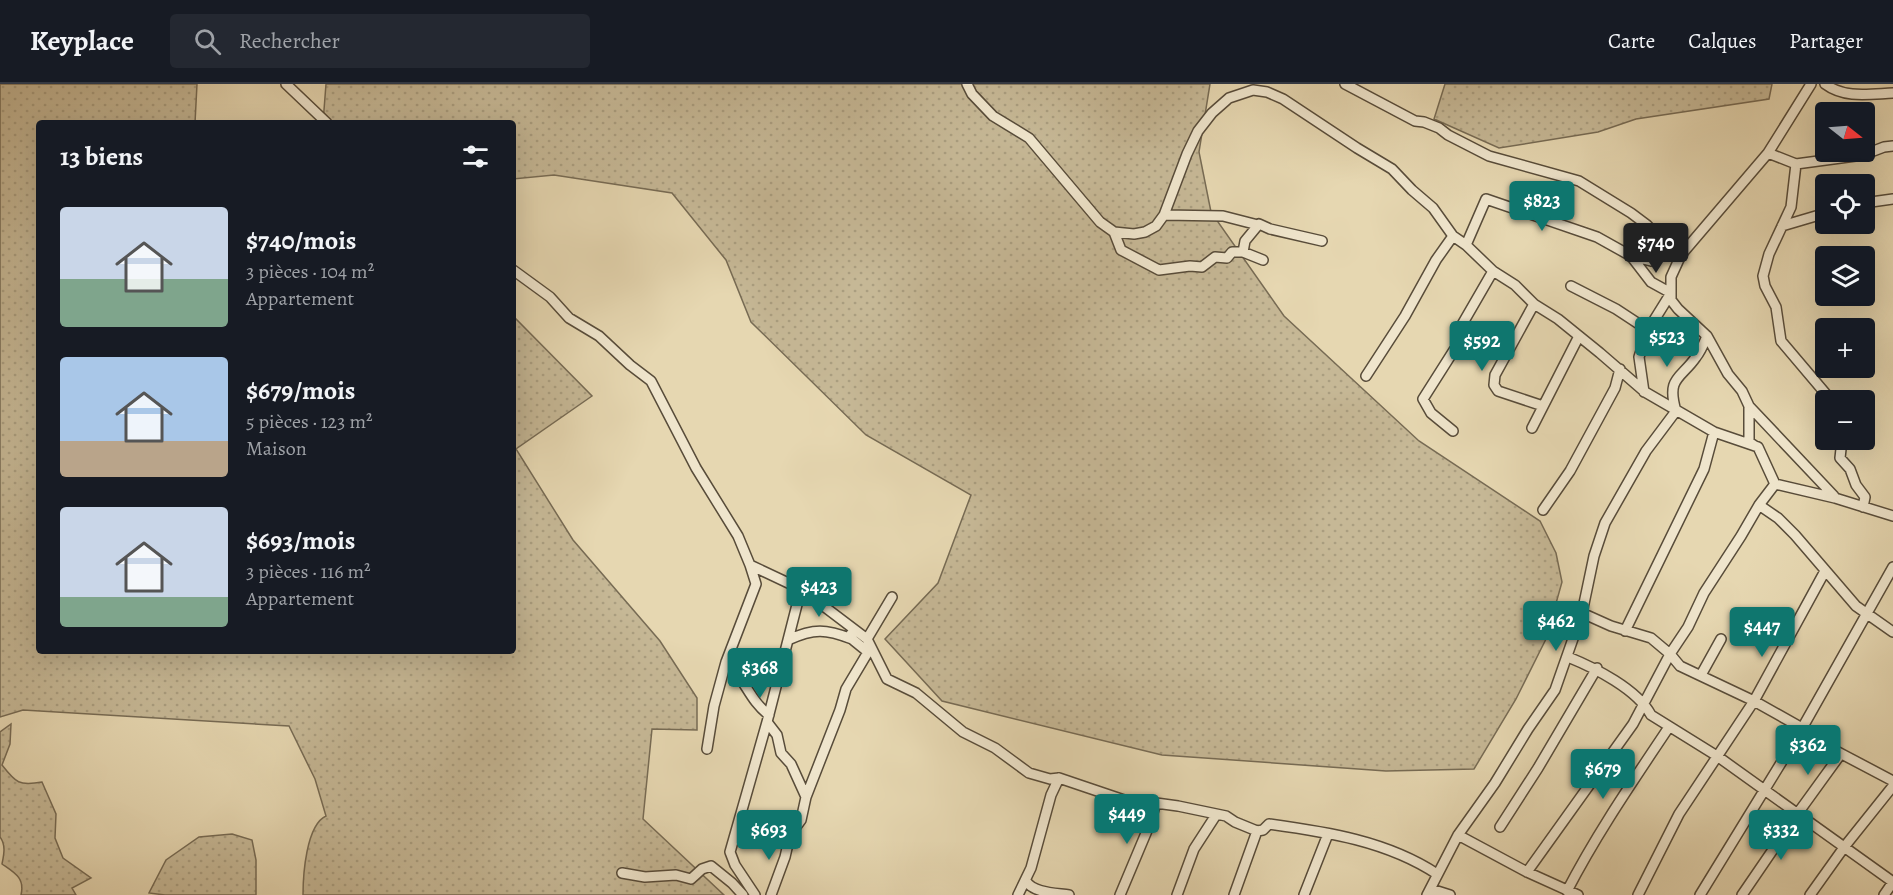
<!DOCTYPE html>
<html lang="fr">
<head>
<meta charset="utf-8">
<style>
  body { margin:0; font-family:Alegreya,serif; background:#242831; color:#f1f3f6; height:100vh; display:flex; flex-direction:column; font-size:22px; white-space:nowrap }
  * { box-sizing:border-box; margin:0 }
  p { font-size:20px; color:#9ea1a6 }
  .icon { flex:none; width:33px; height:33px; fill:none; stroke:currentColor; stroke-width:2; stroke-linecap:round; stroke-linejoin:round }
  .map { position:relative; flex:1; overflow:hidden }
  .sheet { position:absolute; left:36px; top:36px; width:480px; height:534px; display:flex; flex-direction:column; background:#171b24; border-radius:6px; box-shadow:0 6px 24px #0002 }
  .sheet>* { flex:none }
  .needle { width:39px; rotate:107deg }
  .fabs { position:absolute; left:1815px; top:18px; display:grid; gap:12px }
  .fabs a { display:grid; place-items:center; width:60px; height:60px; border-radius:6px; background:#171b24; box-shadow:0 6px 24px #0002; font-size:30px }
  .price { position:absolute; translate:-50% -51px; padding:0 14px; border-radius:6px; background:#0f766e; color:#fff; font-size:20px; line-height:39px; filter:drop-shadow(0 2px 3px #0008) }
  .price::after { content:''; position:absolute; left:50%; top:36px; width:18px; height:14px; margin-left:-9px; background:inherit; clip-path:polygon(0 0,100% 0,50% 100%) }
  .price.active { background:#222; color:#fff }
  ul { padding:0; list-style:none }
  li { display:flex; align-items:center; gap:18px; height:150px; padding:0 24px }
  li span { display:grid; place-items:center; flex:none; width:168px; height:120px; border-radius:6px; color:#555 }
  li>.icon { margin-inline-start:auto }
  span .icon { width:72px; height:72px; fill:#fffc; stroke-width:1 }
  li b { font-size:26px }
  h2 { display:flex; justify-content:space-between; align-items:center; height:72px; padding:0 24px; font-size:26px }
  header { display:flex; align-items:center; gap:36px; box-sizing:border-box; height:84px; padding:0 30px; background:#171b24; border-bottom:2px solid #363941 }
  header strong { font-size:28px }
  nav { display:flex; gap:33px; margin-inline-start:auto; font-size:21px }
  .search { width:420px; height:54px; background:#242831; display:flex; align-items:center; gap:15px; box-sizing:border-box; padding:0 21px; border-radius:6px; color:#9ea1a6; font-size:22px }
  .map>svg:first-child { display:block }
</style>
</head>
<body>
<header>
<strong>Keyplace</strong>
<div class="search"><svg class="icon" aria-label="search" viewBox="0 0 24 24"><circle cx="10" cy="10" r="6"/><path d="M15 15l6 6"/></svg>Rechercher</div>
<nav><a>Carte</a><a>Calques</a><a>Partager</a></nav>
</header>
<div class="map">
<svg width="1893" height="811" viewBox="0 0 1893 811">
  <defs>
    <pattern id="grass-dots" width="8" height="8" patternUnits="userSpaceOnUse" patternTransform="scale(1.5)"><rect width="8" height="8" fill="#c6b896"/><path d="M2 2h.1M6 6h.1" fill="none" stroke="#aa9e80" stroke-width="1.8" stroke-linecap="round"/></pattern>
  </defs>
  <rect width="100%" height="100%" fill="#e6d7b1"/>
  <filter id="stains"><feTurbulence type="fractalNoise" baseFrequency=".00333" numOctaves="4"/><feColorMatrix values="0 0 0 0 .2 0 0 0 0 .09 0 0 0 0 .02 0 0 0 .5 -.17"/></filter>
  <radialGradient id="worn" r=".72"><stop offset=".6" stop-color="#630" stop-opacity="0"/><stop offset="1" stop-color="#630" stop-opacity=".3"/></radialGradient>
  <path fill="url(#grass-dots)" stroke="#776b54" stroke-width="1.5" d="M0 0H197L195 39H39V567H513V235L515 234 592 312 516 365 573 456 660 557 697 614V646L652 645 643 735 724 811H303C303 792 306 741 326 732L315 695 289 642 23 626 0 633Z
    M326 0H1210L1199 68 1211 128 1284 232 1419 357 1540 437 1556 469 1562 498 1546 555 1516 615 1474 685 1386 687 1162 671 942 617 885 555 938 499 971 411 866 351 751 238 726 176 672 109 554 91 513 95V39H323Z
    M1445 0H1772L1769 15 1636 35 1598 48 1499 64 1434 35Z
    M11 640 10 660 2 681C16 699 19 702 42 698L56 730 55 754 63 774 91 794 72 804 76 811H21C25 794 15 789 2 780 4 770 6 761 0 753V648Z
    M232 750 252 756 256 776V811H165L149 809 166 776 199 753Z"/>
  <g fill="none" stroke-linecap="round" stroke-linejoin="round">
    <g stroke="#584c3a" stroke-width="12">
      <path id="minor" d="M286 0 327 39
        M967 0 972 10 993 32 1029 54 1100 138 1114 148 1134 150 1145 148 1156 142 1164 131 1187 70 1198 47 1212 29 1229 14 1253 6 1267 8 1283 15 1357 64 1392 85 1412 106 1433 124 1453 152 1466 161 1493 187 1515 201 1534 220 1558 235 1600 269 1645 308 1714 348 1758 363 1775 400 1835 414 1893 432
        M1345 0 1415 37 1424 38 1439 44 1448 51 1489 72 1579 97 1631 129 1647 141 1662 157 1668 166 1681 171
        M1811 0 1768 69 1681 171 1671 193V216L1678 225 1707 252 1728 290 1742 307 1749 322 1834 412
        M1825 0C1845 15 1870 10 1893 9
        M1768 69 1796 80 1863 71 1884 63 1893 62
        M1796 80 1791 123 1769 170 1763 192 1765 202 1776 223 1781 257 1831 316
        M1864 119 1893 115
        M1164 131 1223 132 1258 141
        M1782 142 1826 129
        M1114 148 1121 166 1159 186 1190 182 1202 183 1215 173 1227 174 1232 168H1243L1263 176
        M1466 161 1486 115 1597 153 1631 172 1651 177 1664 160
        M1243 168 1245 157 1259 140 1270 145 1322 157
        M1631 172 1651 198 1671 209 1648 246 1639 273 1644 308
        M513 186 550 213 569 234 599 252 630 281 651 297 696 384 738 452 750 481 801 505 867 555 887 595 916 609 963 648 995 664 1029 689 1050 695 1059 694 1124 716 1146 720 1156 719 1178 722 1226 732 1235 738 1257 747 1263 746 1269 740C1327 748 1387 757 1437 790
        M1571 202 1616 225 1648 246
        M1534 220 1495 291 1494 301 1498 307 1543 322
        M1366 292 1405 232 1436 176 1453 152
        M1749 322V358L1755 362
        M1532 344 1579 252
        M1453 347 1431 329 1423 315 1456 263V251L1493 187
        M1844 356 1841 365 1840 374 1850 385 1856 401 1865 413 1863 423
        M1759 421 1778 434 1795 451 1856 522 1893 548
        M1543 426 1570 387 1615 304 1620 285
        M801 505 767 638 777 651 781 669 791 680 806 713
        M1582 529 1611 542 1651 554 1670 570 1680 582 1754 617 1802 644
        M1625 547 1704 385 1714 348
        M851 550 852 555 868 568
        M867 555 892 513
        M788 556C814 544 826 545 852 555
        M1568 573C1595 584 1637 605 1651 631L1717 672 1893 798
        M726 578C745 594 749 616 769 631
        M1701 591 1721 555
        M1800 648 1893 697
        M707 665 714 622 726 578 756 500 750 481
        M1500 743 1538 684 1597 584
        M1458 751 1527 788 1578 811
        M1527 788 1633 640 1670 570 1688 543 1704 509 1741 452 1759 421 1775 400
        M622 789 645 793 676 791 691 795 702 785 711 782 732 799 743 811
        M1026 797C1033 809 1056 809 1069 811
        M1431 805 1450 811
        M1567 807C1597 749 1633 697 1669 643
        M755 811 735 781 730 768 767 638
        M771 811 785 773 790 751 801 736 806 713 840 626 846 605 871 563
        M1018 811 1031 784 1051 711 1059 694
        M1120 811 1149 742 1156 719
        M1177 811 1194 765 1216 731
        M1234 811 1257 747
        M1304 811 1328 750
        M1427 811 1458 751 1495 699 1528 645 1555 606 1582 529 1594 472 1605 439 1646 367 1676 327C1666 293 1681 295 1696 273 1701 267 1704 259 1707 252
        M1638 811 1679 730 1754 617 1825 487
        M1700 811 1800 648 1893 483
        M1742 811 1798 729 1840 671
        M1810 811 1845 762 1893 702
        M1884 811 1893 798"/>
    </g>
    <use href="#minor" stroke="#efe5cc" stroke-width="9"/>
  </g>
  <rect width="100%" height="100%" filter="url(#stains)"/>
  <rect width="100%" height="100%" fill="url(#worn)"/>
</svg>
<div class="fabs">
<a><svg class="needle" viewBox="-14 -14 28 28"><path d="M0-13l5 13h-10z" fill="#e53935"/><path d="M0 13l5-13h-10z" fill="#9ea1a6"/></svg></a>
<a><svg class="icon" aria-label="locate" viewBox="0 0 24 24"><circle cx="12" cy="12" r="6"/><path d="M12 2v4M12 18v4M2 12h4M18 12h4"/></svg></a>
<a><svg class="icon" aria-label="layers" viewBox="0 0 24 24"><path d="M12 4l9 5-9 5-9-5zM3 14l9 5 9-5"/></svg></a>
<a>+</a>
<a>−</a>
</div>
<b class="price" style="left:1542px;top:148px">$823</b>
<b class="price active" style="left:1656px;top:190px">$740</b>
<b class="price" style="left:1667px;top:284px">$523</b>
<b class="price" style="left:1482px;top:288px">$592</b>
<b class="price" style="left:819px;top:534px">$423</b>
<b class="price" style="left:1556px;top:568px">$462</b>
<b class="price" style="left:1762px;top:574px">$447</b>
<b class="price" style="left:760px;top:615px">$368</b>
<b class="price" style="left:1808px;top:692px">$362</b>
<b class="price" style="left:1603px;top:716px">$679</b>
<b class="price" style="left:1127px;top:761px">$449</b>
<b class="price" style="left:769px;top:777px">$693</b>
<b class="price" style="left:1781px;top:777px">$332</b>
<section class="sheet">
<h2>13 biens<svg class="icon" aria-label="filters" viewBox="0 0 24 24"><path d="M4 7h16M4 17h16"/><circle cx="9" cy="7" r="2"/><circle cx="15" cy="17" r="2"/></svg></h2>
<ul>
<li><span style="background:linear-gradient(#c9d6e8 60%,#7fa58c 0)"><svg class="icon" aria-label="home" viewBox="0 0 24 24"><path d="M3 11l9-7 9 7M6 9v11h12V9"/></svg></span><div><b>$740/mois</b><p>3 pièces · 104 m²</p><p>Appartement</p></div></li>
<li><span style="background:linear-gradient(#a9c7e8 70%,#b9a48a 0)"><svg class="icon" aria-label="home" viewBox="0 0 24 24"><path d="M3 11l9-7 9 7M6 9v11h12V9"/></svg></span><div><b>$679/mois</b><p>5 pièces · 123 m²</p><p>Maison</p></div></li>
<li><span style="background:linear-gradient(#c9d6e8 75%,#7fa58c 0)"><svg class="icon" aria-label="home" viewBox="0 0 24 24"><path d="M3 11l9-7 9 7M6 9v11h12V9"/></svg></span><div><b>$693/mois</b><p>3 pièces · 116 m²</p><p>Appartement</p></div></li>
</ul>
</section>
</div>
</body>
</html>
